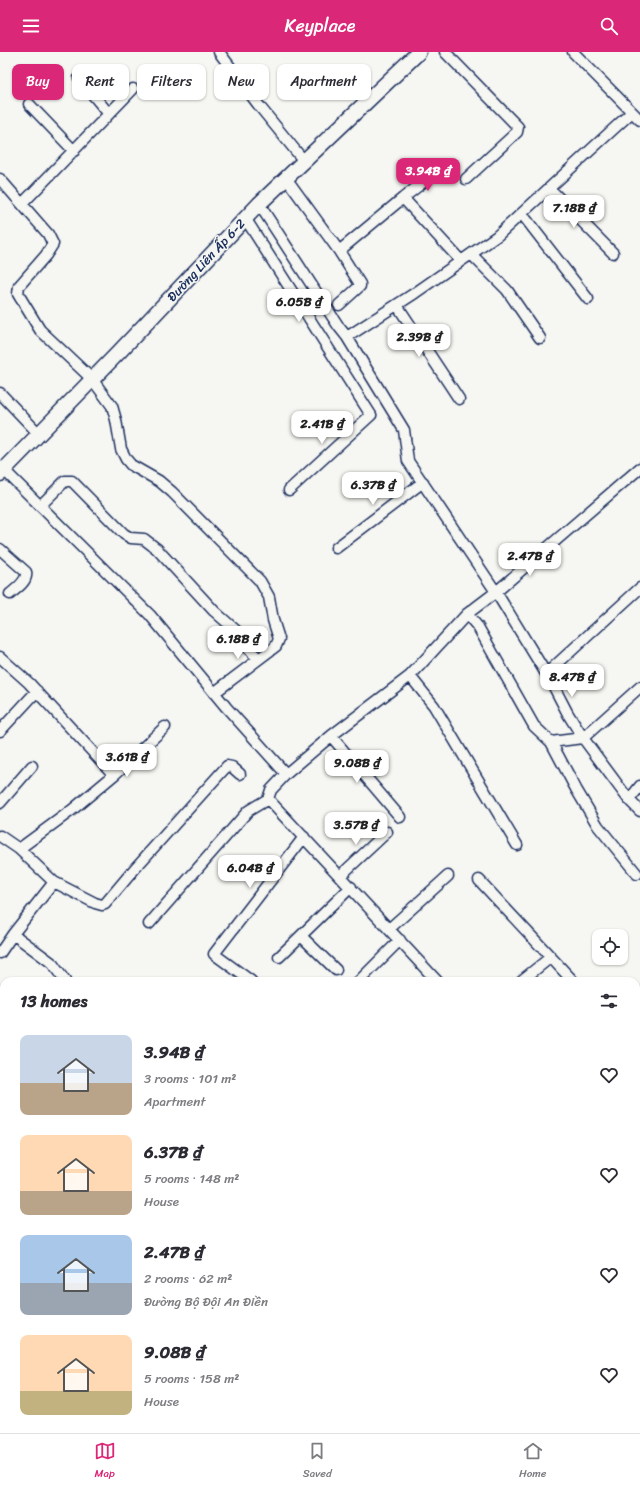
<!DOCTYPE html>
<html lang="en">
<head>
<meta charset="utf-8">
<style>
  body { margin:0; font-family:Sriracha,sans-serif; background:#f7f7f7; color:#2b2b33; height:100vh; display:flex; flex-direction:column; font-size:15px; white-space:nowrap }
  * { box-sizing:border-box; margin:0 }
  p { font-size:13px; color:#7c7c81 }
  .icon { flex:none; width:22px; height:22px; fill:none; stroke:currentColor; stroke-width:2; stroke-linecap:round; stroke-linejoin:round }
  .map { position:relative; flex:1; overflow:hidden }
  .side { position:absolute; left:0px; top:925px; width:640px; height:456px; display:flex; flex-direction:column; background:#fff; border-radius:12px 12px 0 0; box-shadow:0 1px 3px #0004 }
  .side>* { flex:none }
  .hud { position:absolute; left:12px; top:12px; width:400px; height:36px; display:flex; gap:8px }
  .controls { position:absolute; left:592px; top:877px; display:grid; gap:8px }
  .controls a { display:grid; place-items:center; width:36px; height:36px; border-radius:8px; background:#fff; box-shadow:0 1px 3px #0004; font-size:20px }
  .price { position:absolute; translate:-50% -34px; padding:0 9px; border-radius:8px; background:#fff; color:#222; font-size:13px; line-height:26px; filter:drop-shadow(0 1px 2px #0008) }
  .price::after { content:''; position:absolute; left:50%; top:24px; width:12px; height:9px; margin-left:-6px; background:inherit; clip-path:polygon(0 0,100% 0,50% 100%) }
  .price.selected { background:#db2777; color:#fff }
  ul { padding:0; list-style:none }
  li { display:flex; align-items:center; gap:12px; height:100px; padding:0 20px }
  li span { display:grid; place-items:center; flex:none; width:112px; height:80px; border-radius:8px; color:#555 }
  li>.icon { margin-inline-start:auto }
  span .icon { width:48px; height:48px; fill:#fffc; stroke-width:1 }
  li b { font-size:17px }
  h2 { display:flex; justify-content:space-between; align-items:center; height:48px; padding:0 20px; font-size:17px }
  .tag { padding:0 14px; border-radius:8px; background:#fff; box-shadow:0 1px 3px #0004; font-size:14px; line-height:36px }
  .tag.selected { background:#db2777; color:#fff }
  header { display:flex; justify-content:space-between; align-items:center; height:52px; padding:0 20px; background:#db2777; color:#fff; font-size:18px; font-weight:600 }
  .tab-bar { display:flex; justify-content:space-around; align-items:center; height:56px; border-top:1px solid #e1e1e2; background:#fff; font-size:11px; color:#7c7c81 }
  .tab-bar a { display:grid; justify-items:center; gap:2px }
  .tab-bar .selected { color:#db2777 }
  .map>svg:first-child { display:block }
</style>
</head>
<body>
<header><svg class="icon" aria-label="menu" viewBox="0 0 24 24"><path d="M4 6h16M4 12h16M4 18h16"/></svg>Keyplace<svg class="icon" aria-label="search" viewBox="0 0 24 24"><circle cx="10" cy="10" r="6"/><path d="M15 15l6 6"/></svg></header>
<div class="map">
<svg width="640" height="1381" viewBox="0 0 640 1381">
  <rect width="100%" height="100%" fill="#f6f6f2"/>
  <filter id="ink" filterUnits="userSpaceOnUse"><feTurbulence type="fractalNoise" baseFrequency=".025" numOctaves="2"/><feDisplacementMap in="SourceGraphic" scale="8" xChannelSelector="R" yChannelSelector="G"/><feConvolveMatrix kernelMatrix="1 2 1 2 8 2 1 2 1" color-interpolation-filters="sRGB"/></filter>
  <g filter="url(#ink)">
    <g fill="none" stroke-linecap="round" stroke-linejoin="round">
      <g stroke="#1b2f5e" stroke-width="13">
        <path id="street" d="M219 0 260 55 304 109
          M445 0 518 75 517 80 466 127
          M573 0 640 68
          M79 26 109 62
          M29 52 74 99
          M286 126 339 199 360 232V234L339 253
          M0 127 48 182 53 192 46 203 19 234 18 242 40 278 92 327 112 354 116 368 121 397 126 407 131 413 159 429 172 440 260 529 269 545 273 568 279 587 276 594 214 641
          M550 137 613 201
          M403 146 440 117
          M22 152 133 37
          M259 152 339 275 347 285 404 378 408 409 496 540 553 633 568 662 583 686 629 748 640 759
          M522 162 588 247
          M245 166 371 363 289 438
          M339 199 403 146 461 209
          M471 202 507 238 540 286
          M397 253 459 347
          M347 285 415 241 497 184 632 60
          M0 341 39 382
          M0 414 150 563 226 655 286 722
          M40 454 65 429H72L124 482 131 486 144 487 157 497 214 559 240 582 246 595 258 606
          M336 496 423 430
          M0 497 26 520C28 529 17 536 10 542
          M467 562 478 575 534 674 551 690 583 686 640 635
          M0 605 29 631 114 723
          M546 622 640 536
          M410 624 434 654 517 793
          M0 679 37 639
          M331 684 400 765
          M551 690 576 737 598 774 637 822
          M629 748 640 734
          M0 751 32 714
          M0 784 19 797 72 758 114 723 165 675
          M340 824 387 780
          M479 828 573 929
          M54 830 95 851 102 853 105 852 137 814 227 714 232 715 240 722
          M149 872 248 759 268 747
          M389 877 448 824
          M13 882 52 911 65 929
          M301 884 336 918
          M0 901 13 882 54 830 19 797
          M279 905 351 835
          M251 929 214 902 304 785
          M359 929 400 888
          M437 929 268 747 271 738 286 722 331 684 410 624 467 562 496 540 640 416
          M521 929 551 905
          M636 1065 640 1062
          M0 1096 4 1089
          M0 1126 4 1128
          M0 1351 4 1348
          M148 1377 151 1381
          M369 1377 373 1381
          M429 1377 432 1381
          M509 1377 512 1381
          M120 1381 125 1377
          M163 1381 169 1377
          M274 1381 279 1377
          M338 1381 342 1377
          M405 1381 412 1377
          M579 1381 581 1380"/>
      </g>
      <g stroke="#1b2f5e" stroke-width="17">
        <path id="secondary" d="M0 422 120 299 259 152 419 0"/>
      </g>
      <use href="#street" stroke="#f6f6f2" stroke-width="10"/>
      <use href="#secondary" stroke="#f6f6f2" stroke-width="14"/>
    </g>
  </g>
  <g text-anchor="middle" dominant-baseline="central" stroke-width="3" stroke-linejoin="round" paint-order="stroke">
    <g font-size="13" fill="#1b2f5e" stroke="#f6f6f2">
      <text transform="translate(206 208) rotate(-47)">Đường Liên Ấp 6-2</text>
    </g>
  </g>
</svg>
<div class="controls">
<a><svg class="icon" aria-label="locate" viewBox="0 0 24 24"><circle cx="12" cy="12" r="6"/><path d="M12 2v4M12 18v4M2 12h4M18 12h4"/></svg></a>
</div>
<b class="price selected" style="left:428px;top:140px">3.94B ₫</b>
<b class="price" style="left:574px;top:177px">7.18B ₫</b>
<b class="price" style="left:299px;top:271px">6.05B ₫</b>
<b class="price" style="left:419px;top:306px">2.39B ₫</b>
<b class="price" style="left:322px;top:393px">2.41B ₫</b>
<b class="price" style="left:373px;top:454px">6.37B ₫</b>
<b class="price" style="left:530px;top:525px">2.47B ₫</b>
<b class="price" style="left:238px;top:608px">6.18B ₫</b>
<b class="price" style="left:572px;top:646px">8.47B ₫</b>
<b class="price" style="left:127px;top:726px">3.61B ₫</b>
<b class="price" style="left:357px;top:732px">9.08B ₫</b>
<b class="price" style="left:356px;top:794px">3.57B ₫</b>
<b class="price" style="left:250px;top:837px">6.04B ₫</b>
<div class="hud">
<a class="tag selected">Buy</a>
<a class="tag">Rent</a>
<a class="tag">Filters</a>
<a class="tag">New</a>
<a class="tag">Apartment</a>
</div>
<section class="side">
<h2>13 homes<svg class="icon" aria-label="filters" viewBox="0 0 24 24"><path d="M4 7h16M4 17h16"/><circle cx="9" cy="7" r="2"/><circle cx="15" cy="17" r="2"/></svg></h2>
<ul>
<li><span style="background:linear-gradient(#c9d6e8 60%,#b9a48a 0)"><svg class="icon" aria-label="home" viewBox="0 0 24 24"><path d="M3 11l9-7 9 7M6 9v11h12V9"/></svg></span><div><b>3.94B ₫</b><p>3 rooms · 101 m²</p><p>Apartment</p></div><svg class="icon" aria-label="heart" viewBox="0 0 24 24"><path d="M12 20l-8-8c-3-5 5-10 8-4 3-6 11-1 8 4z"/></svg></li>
<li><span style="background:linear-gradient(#ffd9b3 70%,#b9a48a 0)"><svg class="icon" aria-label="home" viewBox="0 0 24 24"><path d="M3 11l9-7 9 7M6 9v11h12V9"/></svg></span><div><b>6.37B ₫</b><p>5 rooms · 148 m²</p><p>House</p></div><svg class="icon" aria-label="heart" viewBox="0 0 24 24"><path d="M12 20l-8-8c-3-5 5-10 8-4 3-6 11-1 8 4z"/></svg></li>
<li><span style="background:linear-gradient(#a9c7e8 60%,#9aa5b1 0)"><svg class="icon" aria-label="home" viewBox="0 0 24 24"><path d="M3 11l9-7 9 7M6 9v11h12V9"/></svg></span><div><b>2.47B ₫</b><p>2 rooms · 62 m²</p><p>Đường Bộ Đội An Điền</p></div><svg class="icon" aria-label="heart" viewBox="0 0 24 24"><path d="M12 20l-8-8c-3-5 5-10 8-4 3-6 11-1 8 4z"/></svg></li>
<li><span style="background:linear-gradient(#ffd9b3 70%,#c2b280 0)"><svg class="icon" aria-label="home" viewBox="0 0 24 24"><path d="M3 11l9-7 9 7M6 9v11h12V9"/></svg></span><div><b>9.08B ₫</b><p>5 rooms · 158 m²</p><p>House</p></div><svg class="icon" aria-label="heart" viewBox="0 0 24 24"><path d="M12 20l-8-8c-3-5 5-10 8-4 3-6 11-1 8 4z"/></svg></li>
</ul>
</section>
</div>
<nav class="tab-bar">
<a class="selected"><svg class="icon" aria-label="map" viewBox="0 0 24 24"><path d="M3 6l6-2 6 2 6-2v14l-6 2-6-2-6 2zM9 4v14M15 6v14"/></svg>Map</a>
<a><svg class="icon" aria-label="saved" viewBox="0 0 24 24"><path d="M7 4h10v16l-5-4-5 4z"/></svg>Saved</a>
<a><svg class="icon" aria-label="home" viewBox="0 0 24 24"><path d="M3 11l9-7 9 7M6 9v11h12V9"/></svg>Home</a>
</nav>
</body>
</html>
